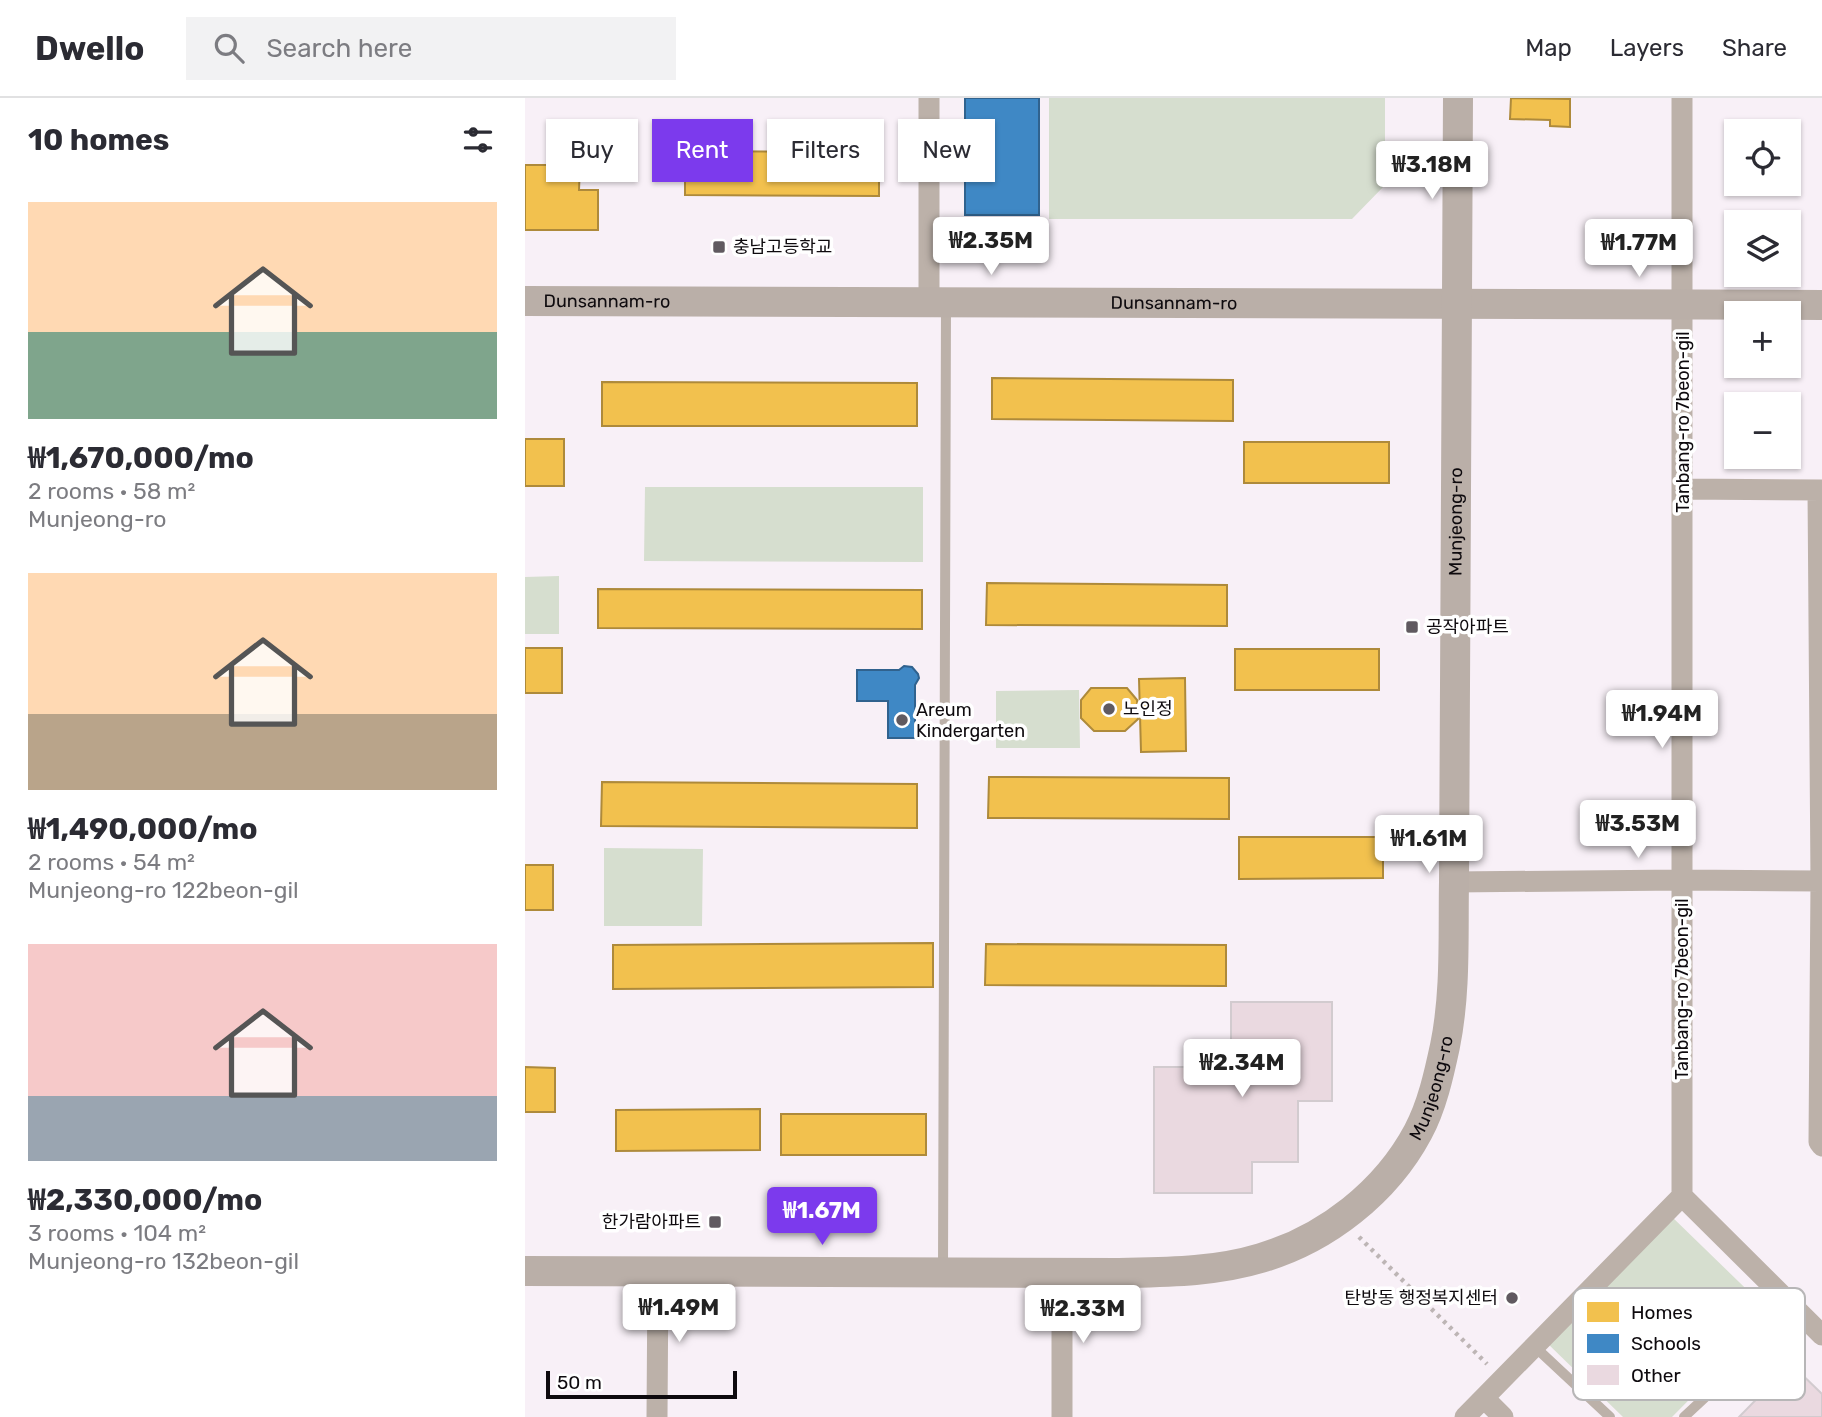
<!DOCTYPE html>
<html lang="en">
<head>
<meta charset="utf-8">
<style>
  body { margin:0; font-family:Rubik,"Noto Sans KR",sans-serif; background:#f2f2f3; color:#2b2b33; height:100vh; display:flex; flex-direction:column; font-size:26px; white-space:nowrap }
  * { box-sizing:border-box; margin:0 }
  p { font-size:23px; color:#7c7c81 }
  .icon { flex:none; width:38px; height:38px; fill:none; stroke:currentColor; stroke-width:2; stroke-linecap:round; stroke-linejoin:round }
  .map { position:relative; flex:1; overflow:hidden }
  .side { display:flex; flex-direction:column; background:#fff; width:525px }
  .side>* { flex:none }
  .top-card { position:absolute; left:21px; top:21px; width:665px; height:63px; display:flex; gap:14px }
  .buttons { position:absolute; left:1199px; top:21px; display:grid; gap:14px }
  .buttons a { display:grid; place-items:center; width:77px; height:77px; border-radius:0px; background:#fff; box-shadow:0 2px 5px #0004; font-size:35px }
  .scale { position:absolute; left:21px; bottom:18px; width:191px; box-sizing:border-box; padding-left:7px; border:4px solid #0e0a0e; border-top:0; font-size:19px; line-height:24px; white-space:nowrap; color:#0e0a0e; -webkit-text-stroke:5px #fff; paint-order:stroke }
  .price { position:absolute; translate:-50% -60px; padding:0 16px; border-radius:7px; background:#fff; color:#222; font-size:23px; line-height:46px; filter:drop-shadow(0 2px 4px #0008) }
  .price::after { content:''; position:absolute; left:50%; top:42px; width:21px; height:16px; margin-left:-10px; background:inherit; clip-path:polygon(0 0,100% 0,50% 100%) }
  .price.on { background:#7c3aed; color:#fff }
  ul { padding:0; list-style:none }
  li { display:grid; align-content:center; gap:14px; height:371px; padding:0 28px }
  li span { display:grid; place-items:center; height:217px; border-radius:0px; color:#555 }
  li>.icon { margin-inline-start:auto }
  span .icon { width:126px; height:126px; fill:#fffc; stroke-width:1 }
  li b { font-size:30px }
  h2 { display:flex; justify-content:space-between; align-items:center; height:84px; padding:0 28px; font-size:30px }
  .chip { padding:0 24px; border-radius:0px; background:#fff; box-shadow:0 2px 5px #0004; font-size:24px; line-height:63px }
  .chip.on { background:#7c3aed; color:#fff }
  header { display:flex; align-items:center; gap:42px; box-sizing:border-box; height:98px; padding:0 35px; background:#fff; border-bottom:2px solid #e1e1e2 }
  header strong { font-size:33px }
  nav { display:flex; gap:38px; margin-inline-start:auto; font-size:24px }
  .search { width:490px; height:63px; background:#f2f2f3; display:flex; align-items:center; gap:18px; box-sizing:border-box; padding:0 24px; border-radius:0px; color:#7c7c81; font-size:26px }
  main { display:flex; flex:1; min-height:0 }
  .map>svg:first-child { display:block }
</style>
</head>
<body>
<header>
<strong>Dwello</strong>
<div class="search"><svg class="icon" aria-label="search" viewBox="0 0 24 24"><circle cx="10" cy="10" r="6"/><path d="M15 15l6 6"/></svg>Search here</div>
<nav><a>Map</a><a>Layers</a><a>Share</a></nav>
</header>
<main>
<section class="side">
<h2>10 homes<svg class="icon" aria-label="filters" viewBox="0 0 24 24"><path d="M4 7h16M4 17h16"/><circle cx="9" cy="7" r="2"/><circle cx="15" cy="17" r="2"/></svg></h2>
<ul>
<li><span style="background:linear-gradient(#ffd9b3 60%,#7fa58c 0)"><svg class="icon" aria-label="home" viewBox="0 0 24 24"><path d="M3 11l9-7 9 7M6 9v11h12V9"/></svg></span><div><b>₩1,670,000/mo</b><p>2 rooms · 58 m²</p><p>Munjeong-ro</p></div></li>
<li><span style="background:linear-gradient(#ffd9b3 65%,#b9a48a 0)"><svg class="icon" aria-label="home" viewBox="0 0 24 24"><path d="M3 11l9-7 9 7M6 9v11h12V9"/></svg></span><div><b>₩1,490,000/mo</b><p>2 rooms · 54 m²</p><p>Munjeong-ro 122beon-gil</p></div></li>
<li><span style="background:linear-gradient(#f6c9c9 70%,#9aa5b1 0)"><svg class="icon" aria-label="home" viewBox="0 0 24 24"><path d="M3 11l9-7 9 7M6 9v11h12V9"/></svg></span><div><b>₩2,330,000/mo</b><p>3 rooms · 104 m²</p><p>Munjeong-ro 132beon-gil</p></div></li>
</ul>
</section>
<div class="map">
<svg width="1297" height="1319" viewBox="0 0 1297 1319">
  <rect width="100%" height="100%" fill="#f8f0f7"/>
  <path fill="#d6decf" d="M524 0H860V87L827 121H524Z
    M120 389H398V464L119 463Z
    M34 478V536H0V479Z
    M554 592 555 650H471V593Z
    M79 750 178 751 177 828H79Z
    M1144 1116 1248 1217 1147 1319H1098L1020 1243Z"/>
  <path fill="#f2c14e" stroke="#ae8a3b" stroke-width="2" d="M986 0 1045 1V29L1025 28V22L985 21Z
    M160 53 354 54V98L160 97Z
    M0 67H55L54 92H73V132H0Z
    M467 280 708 282V323L467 321Z
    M77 284 392 285V328H77Z
    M0 341H39V388H0Z
    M719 344H864V385H719Z
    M462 485 702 487V528L461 527Z
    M73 491 397 492V531L73 530Z
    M0 550H37V595H0Z
    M710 551H854V592H710Z
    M660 580 661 653 616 654 614 581Z
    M566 590H602L612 602 613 621 600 633H569L556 620V602Z
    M464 679 704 680V721L463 720Z
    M77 684 392 686V730L76 728Z
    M714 739H858V780L714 781Z
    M0 767H28V812H0Z
    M408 845V889L88 891V847Z
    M461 846 701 847V888L460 887Z
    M0 969 30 970V1014H0Z
    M235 1011V1052L91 1053V1012Z
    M256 1016H401V1057H256Z"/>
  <path fill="#3f88c5" stroke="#30628e" stroke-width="2" d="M440 0H514V117H440Z
    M379 568 387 569 393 576 394 580 390 587V640H363V603H332V572H374Z"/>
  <path fill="#ead9e0" stroke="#d2cbcf" stroke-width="2" d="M706 904H807V1003H773V1064H727V1095H629V969H706Z
    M1266 1266 1297 1296V1319H1214Z"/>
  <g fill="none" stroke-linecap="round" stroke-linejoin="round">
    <path stroke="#bdb5b5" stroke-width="4.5" stroke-dasharray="3.5 5" stroke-linecap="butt" d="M834 1139 962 1266"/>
    <path stroke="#bcb1a9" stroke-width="10" d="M418 1171 421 207
      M1009 1248 1085 1319
      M1159 1319 1273 1213"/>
    <path stroke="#bcb1a9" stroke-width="21" d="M404 0V204
      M1158 391 1297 392
      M1293 392 1296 783 1294 1044 1297 1048
      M929 784 1157 782 1297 783
      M1157 1098 1297 1237
      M537 1175V1319
      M959 1300 978 1319
      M132 1319 133 1173
      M940 1319 1157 1098V0"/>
    <g stroke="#baafa8" stroke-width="30">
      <path id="s1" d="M0 203 1297 207"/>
      <path id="s2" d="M0 1173 594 1175C642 1174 690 1174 736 1160 801 1141 861 1094 893 1034 907 1008 914 976 920 948 931 894 928 838 929 784L933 0"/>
    </g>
  </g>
  <g fill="#605a60" stroke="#fff" stroke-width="2.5">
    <rect x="187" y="142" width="14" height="14" rx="3.5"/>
    <rect x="880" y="522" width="14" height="14" rx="3.5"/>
    <circle cx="584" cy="611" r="7"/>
    <circle cx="377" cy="622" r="7"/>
    <rect x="183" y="1117" width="14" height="14" rx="3.5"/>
    <circle cx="987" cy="1200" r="7"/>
  </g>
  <g text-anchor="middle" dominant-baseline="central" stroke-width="7" stroke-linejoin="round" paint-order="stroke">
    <g font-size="18" fill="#0e0a0e" stroke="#fff" text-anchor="start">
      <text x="208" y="149">충남고등학교</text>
      <text x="901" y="529">공작아파트</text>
      <text x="598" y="611">노인정</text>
      <text x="391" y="612">Areum<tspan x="391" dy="21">Kindergarten</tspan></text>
      <text x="176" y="1124" text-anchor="end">한가람아파트</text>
      <text x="973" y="1200" text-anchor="end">탄방동 행정복지센터</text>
    </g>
    <g font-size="18" fill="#0e0a0e" stroke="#fff">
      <text stroke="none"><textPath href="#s1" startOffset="82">Dunsannam-ro</textPath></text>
      <text stroke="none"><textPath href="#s1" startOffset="649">Dunsannam-ro</textPath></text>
      <text transform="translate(1158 324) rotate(-90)">Tanbang-ro 7beon-gil</text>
      <text stroke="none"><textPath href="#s2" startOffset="1559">Munjeong-ro</textPath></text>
      <text transform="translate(1157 891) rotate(-90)">Tanbang-ro 7beon-gil</text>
      <text stroke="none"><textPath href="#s2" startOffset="990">Munjeong-ro</textPath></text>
    </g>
  </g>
  <rect x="1048" y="1190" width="232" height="112" rx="10" fill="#fff" stroke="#b7b6b7" stroke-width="2"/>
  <rect x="1062" y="1204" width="32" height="20" fill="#f2c14e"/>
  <rect x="1062" y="1236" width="32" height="19" fill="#3f88c5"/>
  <rect x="1062" y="1267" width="32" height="20" fill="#ead9e0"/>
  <g font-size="19" fill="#0e0a0e">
    <text x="1106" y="1221">Homes</text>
    <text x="1106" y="1252">Schools</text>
    <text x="1106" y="1284">Other</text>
  </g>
</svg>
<div class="buttons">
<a><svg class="icon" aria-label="locate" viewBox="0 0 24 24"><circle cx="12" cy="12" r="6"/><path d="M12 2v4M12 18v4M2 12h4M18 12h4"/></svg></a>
<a><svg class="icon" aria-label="layers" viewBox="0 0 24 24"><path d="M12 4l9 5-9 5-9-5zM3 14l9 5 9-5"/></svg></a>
<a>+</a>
<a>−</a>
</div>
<div class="scale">50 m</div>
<b class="price" style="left:907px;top:103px">₩3.18M</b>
<b class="price" style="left:466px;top:179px">₩2.35M</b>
<b class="price" style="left:1114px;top:181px">₩1.77M</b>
<b class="price" style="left:1137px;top:652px">₩1.94M</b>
<b class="price" style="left:1113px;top:762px">₩3.53M</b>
<b class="price" style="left:904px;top:777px">₩1.61M</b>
<b class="price" style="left:717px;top:1001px">₩2.34M</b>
<b class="price on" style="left:297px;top:1149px">₩1.67M</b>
<b class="price" style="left:154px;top:1246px">₩1.49M</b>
<b class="price" style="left:558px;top:1247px">₩2.33M</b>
<div class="top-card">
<a class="chip">Buy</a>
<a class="chip on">Rent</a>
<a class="chip">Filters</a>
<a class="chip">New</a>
</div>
</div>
</main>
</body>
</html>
